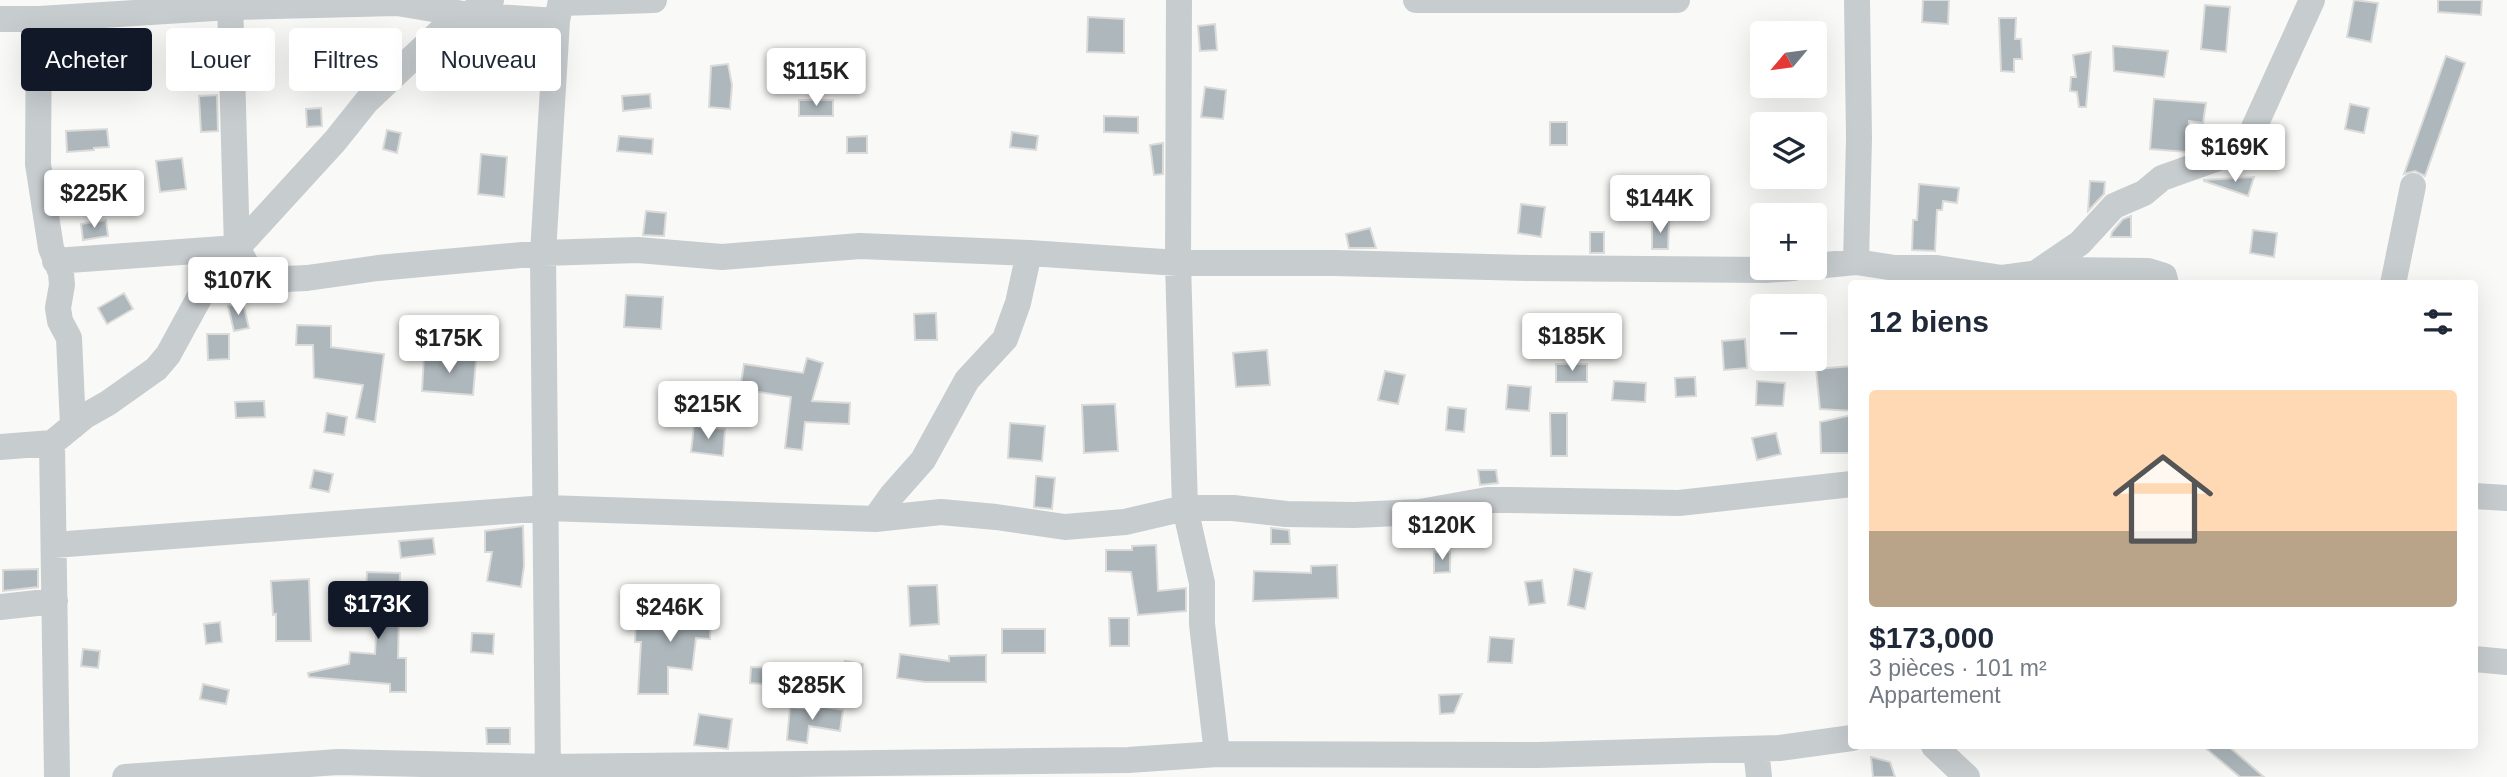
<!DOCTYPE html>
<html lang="fr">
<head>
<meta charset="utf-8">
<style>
  body { margin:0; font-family:Arial,sans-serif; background:#f2f2f3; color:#1f2937; height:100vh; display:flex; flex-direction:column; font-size:26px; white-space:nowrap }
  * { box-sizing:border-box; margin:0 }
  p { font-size:23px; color:#747a83 }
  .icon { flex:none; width:38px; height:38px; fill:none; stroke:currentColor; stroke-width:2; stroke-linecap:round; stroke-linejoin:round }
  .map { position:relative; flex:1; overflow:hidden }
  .side { position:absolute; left:1848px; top:280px; width:630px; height:469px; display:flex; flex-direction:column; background:#fff; border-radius:7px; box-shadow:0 7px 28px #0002 }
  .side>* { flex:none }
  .hud { position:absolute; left:21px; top:28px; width:665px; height:63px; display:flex; gap:14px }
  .needle { width:46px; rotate:241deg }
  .buttons { position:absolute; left:1750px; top:21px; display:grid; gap:14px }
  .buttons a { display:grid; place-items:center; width:77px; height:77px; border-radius:7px; background:#fff; box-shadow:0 7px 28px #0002; font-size:35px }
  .price { position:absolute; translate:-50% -60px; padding:0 16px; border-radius:7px; background:#fff; color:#222; font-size:23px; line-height:46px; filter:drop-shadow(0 2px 4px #0008) }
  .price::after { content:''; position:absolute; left:50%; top:42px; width:21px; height:16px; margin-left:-10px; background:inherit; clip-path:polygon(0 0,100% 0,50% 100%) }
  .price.selected { background:#111827; color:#fff }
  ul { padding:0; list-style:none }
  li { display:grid; align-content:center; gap:14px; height:371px; padding:0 21px }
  li span { display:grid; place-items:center; height:217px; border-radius:7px; color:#555 }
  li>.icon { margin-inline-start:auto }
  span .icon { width:126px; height:126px; fill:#fffc; stroke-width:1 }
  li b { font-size:30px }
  h2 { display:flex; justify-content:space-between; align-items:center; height:84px; padding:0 21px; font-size:30px }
  .tag { padding:0 24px; border-radius:7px; background:#fff; box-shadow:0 7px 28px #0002; font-size:24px; line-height:63px }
  .tag.selected { background:#111827; color:#fff }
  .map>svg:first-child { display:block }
</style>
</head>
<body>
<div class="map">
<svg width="2507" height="777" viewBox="0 0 2507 777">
  <rect width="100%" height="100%" fill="#f9f9f7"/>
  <path fill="#adb7bc" stroke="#dbdbd9" stroke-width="2" d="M1923 0H1949L1948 24 1922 22Z
    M2354 0 2378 3 2371 42 2347 37Z
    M2438 0H2482L2481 15 2438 12Z
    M2205 5 2230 7 2226 52 2201 49Z
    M1088 17 1124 19V53L1087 52Z
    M1999 18H2016L2015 39H2021L2022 59H2014V72L2001 71Z
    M1215 24 1217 50 1200 51 1198 26Z
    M2113 46 2168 51 2164 77 2114 71Z
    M2091 52 2086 107H2079L2077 92 2070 91 2071 77H2076L2073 55Z
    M2446 56 2465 63 2425 176 2415 171 2404 174Z
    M728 64 732 85 730 109 709 107 711 66Z
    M1205 87 1226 90 1223 119 1201 117Z
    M650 94 651 108 623 111 622 96Z
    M217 95 218 131 201 132 199 96Z
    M2154 99 2206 103 2203 123 2189 121 2187 152 2150 149Z
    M799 100H833V116H799Z
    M2350 104 2369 108 2364 133 2345 129Z
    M321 108 322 126 307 127 306 109Z
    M1104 116 1138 117V133L1104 132Z
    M1550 122H1567V145H1550Z
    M107 129 109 147 94 148V150L67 152 66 131Z
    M387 130 401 133 397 153 383 149Z
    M1012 132 1038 136 1036 150 1010 147Z
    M619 136 653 139 652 154 617 151Z
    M867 136V153H847V137Z
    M1163 143V174L1154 175 1150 145Z
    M481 154 507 157 504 197 478 194Z
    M182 158 186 189 160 192 156 161Z
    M2254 177 2248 196 2204 181V180Z
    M2090 181 2105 182 2104 194 2088 211Z
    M1919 184 1959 188 1957 203 1943 201 1942 210H1937L1935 251 1912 250 1913 220H1917Z
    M1521 204 1545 207 1541 237 1518 233Z
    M646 211 666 213 664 236 643 235Z
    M2131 216V237H2111L2112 232 2123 219Z
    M106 220 108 236 83 240 81 224Z
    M1652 221 1669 222 1668 249H1652Z
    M1370 228 1376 248H1349L1346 234Z
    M2253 230 2277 233 2274 257 2250 253Z
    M1590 232H1604V253H1590Z
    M124 293 133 309 107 324 98 308Z
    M626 295 663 297 661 329 624 327Z
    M243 303 249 328 234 331 228 306Z
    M936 313 937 340H915L914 314Z
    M297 325 331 326V347L384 354 375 422 356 418 363 385 314 378 313 345H296Z
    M207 334H229V359L208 360Z
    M1745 339 1747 368 1724 370 1722 341Z
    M1267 350 1270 385 1236 387 1233 353Z
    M424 356 476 360 473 395 422 391Z
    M807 358 823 363 812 401 850 403 849 424 805 422 802 450 785 448 791 397 740 389 744 364 803 373Z
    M1556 364H1587V382H1556Z
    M1852 366V411L1820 409 1816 369Z
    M1385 371 1405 375 1398 404 1378 400Z
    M1695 377 1696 396 1676 397 1675 378Z
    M1614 381 1646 383 1645 402 1612 400Z
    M1757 381 1785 383 1783 406 1756 405Z
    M1508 385 1531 387 1529 411 1506 409Z
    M264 401 265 417 236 418 235 402Z
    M1115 404 1118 451 1084 453 1082 405Z
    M1448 407 1466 409 1464 432 1446 430Z
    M327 413 347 417 344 435 324 432Z
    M1550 413H1567V456H1551Z
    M1852 415V453H1821L1820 422Z
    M1010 423 1045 426 1042 461 1008 458Z
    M694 426 725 429 723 456 691 452Z
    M1776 433 1781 454 1757 460 1752 438Z
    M314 470 333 474 329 492 310 488Z
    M1478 470H1496L1498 483 1480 485Z
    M1036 476 1055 478 1052 509 1034 507Z
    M523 526 524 566 521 587 487 581 492 552H485V531Z
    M1271 528 1289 530 1290 544H1271Z
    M433 538 435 554 401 558 399 541Z
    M1156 545 1158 591 1186 588V611L1138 615 1131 572 1106 571V550H1132V546Z
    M1434 552H1450V572L1434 573Z
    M1337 565 1338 598 1253 601 1254 571 1311 573V566Z
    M38 569V587L3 591V570Z
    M1574 569 1592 573 1585 609 1568 605Z
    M367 572 400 573 398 658H406V692H390V684L309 677 308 673 349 664 350 652 375 654 378 597 366 596Z
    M309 579 311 641H276V614L273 615 271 581Z
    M1542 580 1545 603 1529 605 1525 582Z
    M937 585 939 624 910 626 908 586Z
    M681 600 711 601 710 639 696 638 692 670 668 667V694H638L641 642H635L636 617 681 619Z
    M1109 618H1129V646H1110Z
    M220 622 222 642 206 644 204 624Z
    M1002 629H1045V653H1002Z
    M472 633 494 634 493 654 471 652Z
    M1490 637 1514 639 1512 663 1488 662Z
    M83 649 100 651 98 668 81 666Z
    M900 654 949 661V656L986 655V682H925L897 678Z
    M845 661 863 664 860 682 843 680Z
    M751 667 774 668 773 685 750 683Z
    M203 684 229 690 226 704 200 699Z
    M1462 694 1454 713 1440 714 1439 695Z
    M820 706 843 710 840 731 809 726 807 743 787 740 790 707 819 710Z
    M699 714 732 719 728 749 694 745Z
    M486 728H510V744H487Z
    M2203 746H2228L2264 777H2240Z
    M1871 757 1890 762 1895 777H1873Z"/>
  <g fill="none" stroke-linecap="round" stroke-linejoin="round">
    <path stroke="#c7cccf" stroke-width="26" d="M230 0 237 248 249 269 257 277 264 280 307 278 378 268 543 253 638 250 722 257 860 246 1029 253 1178 263H1335L1529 268 1766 270 1794 268
      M1179 0 1178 263 1185 508 1202 583V624L1217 754
      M1416 0H1677
      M561 3 654 0
      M0 19H39L230 7 397 3 469 15 557 21
      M39 19 38 164 51 248 61 273 62 285 58 308 60 321 69 338 73 426
      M55 261 237 248
      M1856 262 1859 138 1857 0
      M1815 266 1856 262 1895 268H1937L2002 278 2061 270 2148 271 2164 276 2166 284
      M2036 273 2080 243 2114 206 2144 193 2162 178 2235 152 2247 143 2312 0
      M2393 284 2413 186
      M52 443 57 777
      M0 447 52 443 85 416 108 403 156 369 168 355 204 289 237 248 335 141 367 101 441 31 491 0
      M2474 496 2507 498
      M875 519 892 495 923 460 967 380 1005 339 1018 303 1029 253
      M54 545 546 508 875 519 941 512 996 517 1065 527 1125 522 1185 508H1233L1286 514 1354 515 1420 512 1487 500H1509L1679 503 1852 484
      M0 607 55 601
      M2474 659 2507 662
      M1934 746 1967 777
      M1756 749 1759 777
      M125 777 338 762 548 767 1128 760 1217 754 1538 755 1779 748 1852 738
      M548 777 543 253 557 21 561 0"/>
  </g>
</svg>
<div class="buttons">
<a><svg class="needle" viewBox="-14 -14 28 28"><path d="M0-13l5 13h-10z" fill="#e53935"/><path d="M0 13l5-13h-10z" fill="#747a83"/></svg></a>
<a><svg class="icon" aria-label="layers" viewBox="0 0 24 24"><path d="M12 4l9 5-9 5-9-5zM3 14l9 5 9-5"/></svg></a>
<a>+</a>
<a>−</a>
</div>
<b class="price" style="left:816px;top:108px">$115K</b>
<b class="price" style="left:2235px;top:184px">$169K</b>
<b class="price" style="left:94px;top:230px">$225K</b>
<b class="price" style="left:1660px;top:235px">$144K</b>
<b class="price" style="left:238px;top:317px">$107K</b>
<b class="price" style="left:1572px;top:373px">$185K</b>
<b class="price" style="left:449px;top:375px">$175K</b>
<b class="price" style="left:708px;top:441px">$215K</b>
<b class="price" style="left:1442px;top:562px">$120K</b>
<b class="price selected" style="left:378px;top:641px">$173K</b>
<b class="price" style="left:670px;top:644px">$246K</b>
<b class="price" style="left:812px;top:722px">$285K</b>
<div class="hud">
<a class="tag selected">Acheter</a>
<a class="tag">Louer</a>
<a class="tag">Filtres</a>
<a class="tag">Nouveau</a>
</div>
<section class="side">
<h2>12 biens<svg class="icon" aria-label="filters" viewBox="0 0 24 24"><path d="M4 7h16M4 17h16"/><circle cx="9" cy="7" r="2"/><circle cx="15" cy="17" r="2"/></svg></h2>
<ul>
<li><span style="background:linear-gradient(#ffd9b3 65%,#b9a48a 0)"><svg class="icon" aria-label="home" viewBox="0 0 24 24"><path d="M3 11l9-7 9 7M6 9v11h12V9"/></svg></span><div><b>$173,000</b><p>3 pièces · 101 m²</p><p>Appartement</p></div></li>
</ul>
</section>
</div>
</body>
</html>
